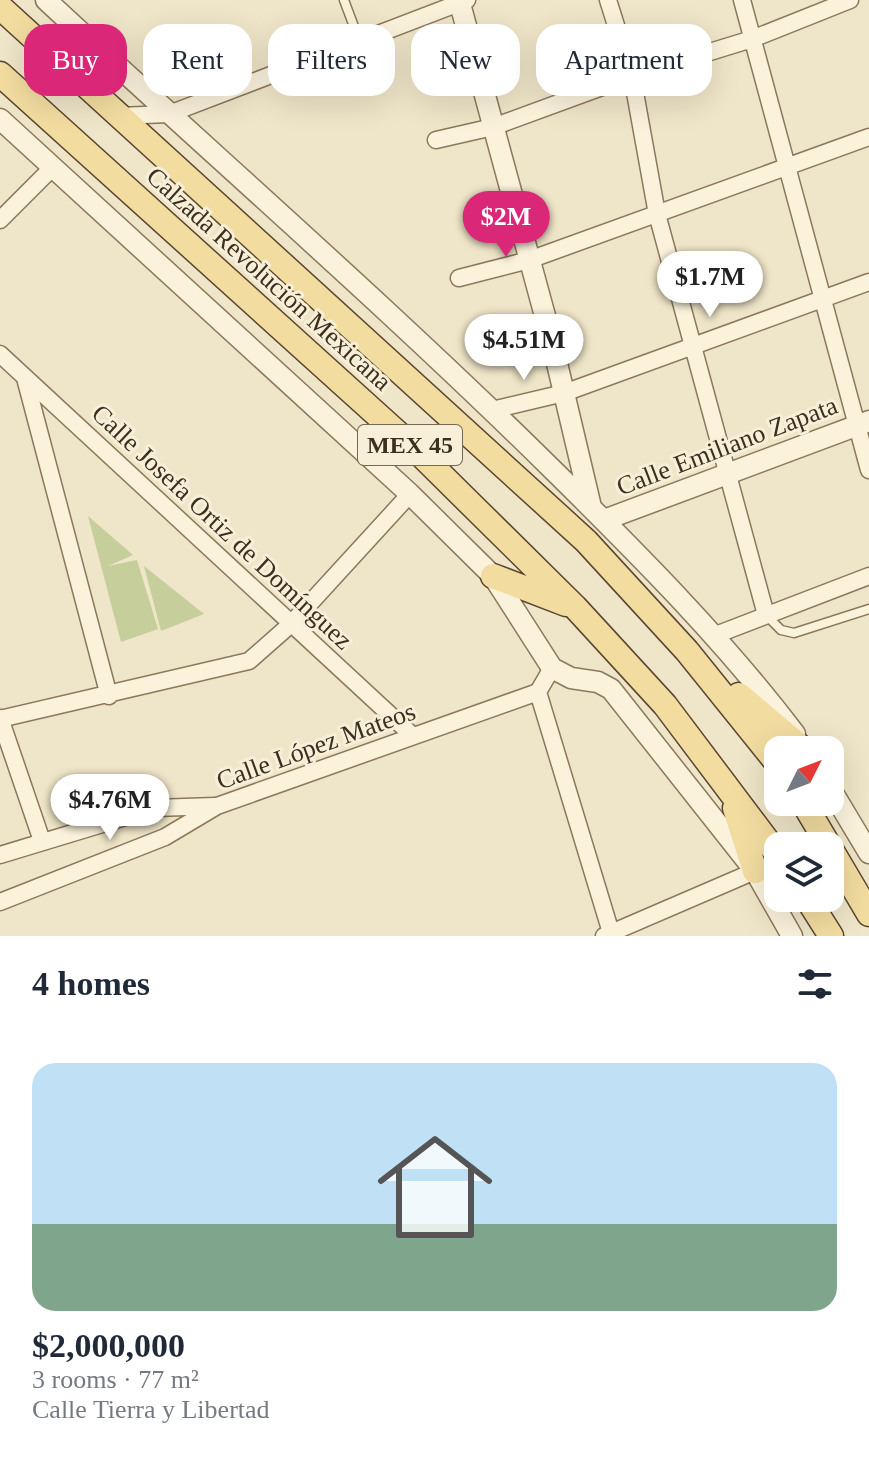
<!DOCTYPE html>
<html lang="en">
<head>
<meta charset="utf-8">
<style>
  body { margin:0; font-family:Georgia,serif; background:#f6f6f7; color:#1f2937; height:100vh; display:flex; flex-direction:column; font-size:30px; white-space:nowrap }
  * { box-sizing:border-box; margin:0 }
  p { font-size:26px; color:#747a83 }
  .icon { flex:none; width:44px; height:44px; fill:none; stroke:currentColor; stroke-width:2; stroke-linecap:round; stroke-linejoin:round }
  .map { position:relative; height:936px; overflow:hidden }
  .details { display:flex; flex-direction:column; background:#fff; flex:1 }
  .details>* { flex:none }
  .guide { position:absolute; left:24px; top:24px; width:822px; height:72px; display:flex; gap:16px }
  .needle { width:52px; rotate:48deg }
  .buttons { position:absolute; left:764px; top:736px; display:grid; gap:16px }
  .buttons a { display:grid; place-items:center; width:80px; height:80px; border-radius:16px; background:#fff; box-shadow:0 8px 32px #0002; font-size:40px }
  .price { position:absolute; translate:-50% -68px; padding:0 18px; border-radius:28px; background:#fff; color:#222; font-size:26px; line-height:52px; filter:drop-shadow(0 2px 4px #0008) }
  .price::after { content:''; position:absolute; left:50%; top:48px; width:24px; height:18px; margin-left:-12px; background:inherit; clip-path:polygon(0 0,100% 0,50% 100%) }
  .price.current { background:#db2777; color:#fff }
  ul { padding:0; list-style:none }
  li { display:grid; align-content:center; gap:16px; height:424px; padding:0 32px }
  li span { display:grid; place-items:center; height:248px; border-radius:24px; color:#555 }
  li>.icon { margin-inline-start:auto }
  span .icon { width:144px; height:144px; fill:#fffc; stroke-width:1 }
  li b { font-size:34px }
  h2 { display:flex; justify-content:space-between; align-items:center; height:96px; padding:0 32px; font-size:34px }
  .pill { padding:0 28px; border-radius:24px; background:#fff; box-shadow:0 8px 32px #0002; font-size:28px; line-height:72px }
  .pill.current { background:#db2777; color:#fff }
  .map>svg:first-child { display:block }
</style>
</head>
<body>
<div class="map">
<svg width="869" height="936" viewBox="0 0 869 936">
  <rect width="100%" height="100%" fill="#efe5c8"/>
  <path fill="#c6ce9b" d="M88 516 133 555 108 566 137 560 158 629 121 642Z
    M144 566 204 614 161 631Z"/>
  <g fill="none" stroke-linecap="round" stroke-linejoin="round">
    <g stroke="#8c785c" stroke-width="11">
      <path id="service" d="M344 0 359 40
        M767 616 781 630 794 633 869 609"/>
    </g>
    <g stroke="#8c785c" stroke-width="19">
      <path id="minor" d="M608 0 632 76 657 214 766 615
        M742 0 869 470
        M118 116 169 114 467 0
        M436 140 493 127 632 76 752 39 850 0
        M0 220 52 168
        M459 278 529 260 869 137
        M0 354 413 736
        M25 378 109 696
        M492 410 564 393 869 282
        M713 636 869 576
        M538 692 612 936
        M0 718 42 841
        M0 719 249 661 291 624 410 494
        M0 855 155 808 215 806
        M0 902 165 837 217 806 538 692 552 668
        M604 936 755 871"/>
    </g>
    <g stroke="#8c785c" stroke-width="23">
      <path id="tertiary" d="M46 0C215 157 389 308 553 470 637 553 723 639 795 734
        M459 0 551 338 591 507
        M0 119 410 494 493 576 552 668 571 678 598 682 611 689 755 871 792 936
        M604 520 869 421
        M830 788 869 853"/>
    </g>
    <g stroke="#5a4630" stroke-width="27">
      <path id="primary" d="M0 7 586 541 687 651 778 764
        M0 74 414 448 575 607 665 705 778 855
        M493 576 566 604
        M739 695 804 750
        M803 802 869 914
        M735 808 755 871
        M807 898 831 936"/>
    </g>
    <use href="#service" stroke="#faf2db" stroke-width="8"/>
    <use href="#minor" stroke="#faf2db" stroke-width="16"/>
    <use href="#tertiary" stroke="#faf2db" stroke-width="20"/>
    <use href="#primary" stroke="#f2dca0" stroke-width="24"/>
  </g>
  <g text-anchor="middle" dominant-baseline="central" stroke-width="6" stroke-linejoin="round" paint-order="stroke">
    <rect fill="#f7efd7" stroke="#746957" stroke-width="2" x="358" y="425" width="104" height="40" rx="6"/>
    <g font-size="24" font-weight="bold" fill="#3c2f20">
      <text x="410" y="445">MEX 45</text>
    </g>
    <g font-size="26" fill="#3c2f20" stroke="#f7efd7">
      <text transform="translate(269 279) rotate(42)">Calzada Revolución Mexicana</text>
      <text transform="translate(727 446) rotate(-21)">Calle Emiliano Zapata</text>
      <text transform="translate(222 527) rotate(43)">Calle Josefa Ortiz de Domínguez</text>
      <text transform="translate(316 746) rotate(-20)">Calle López Mateos</text>
    </g>
  </g>
</svg>
<div class="buttons">
<a><svg class="needle" viewBox="-14 -14 28 28"><path d="M0-13l5 13h-10z" fill="#e53935"/><path d="M0 13l5-13h-10z" fill="#747a83"/></svg></a>
<a><svg class="icon" aria-label="layers" viewBox="0 0 24 24"><path d="M12 4l9 5-9 5-9-5zM3 14l9 5 9-5"/></svg></a>
</div>
<b class="price current" style="left:506px;top:259px">$2M</b>
<b class="price" style="left:710px;top:319px">$1.7M</b>
<b class="price" style="left:524px;top:382px">$4.51M</b>
<b class="price" style="left:110px;top:842px">$4.76M</b>
<div class="guide">
<a class="pill current">Buy</a>
<a class="pill">Rent</a>
<a class="pill">Filters</a>
<a class="pill">New</a>
<a class="pill">Apartment</a>
</div>
</div>
<section class="details">
<h2>4 homes<svg class="icon" aria-label="filters" viewBox="0 0 24 24"><path d="M4 7h16M4 17h16"/><circle cx="9" cy="7" r="2"/><circle cx="15" cy="17" r="2"/></svg></h2>
<ul>
<li><span style="background:linear-gradient(#bfe0f5 65%,#7fa58c 0)"><svg class="icon" aria-label="home" viewBox="0 0 24 24"><path d="M3 11l9-7 9 7M6 9v11h12V9"/></svg></span><div><b>$2,000,000</b><p>3 rooms · 77 m²</p><p>Calle Tierra y Libertad</p></div></li>
</ul>
</section>
</body>
</html>
